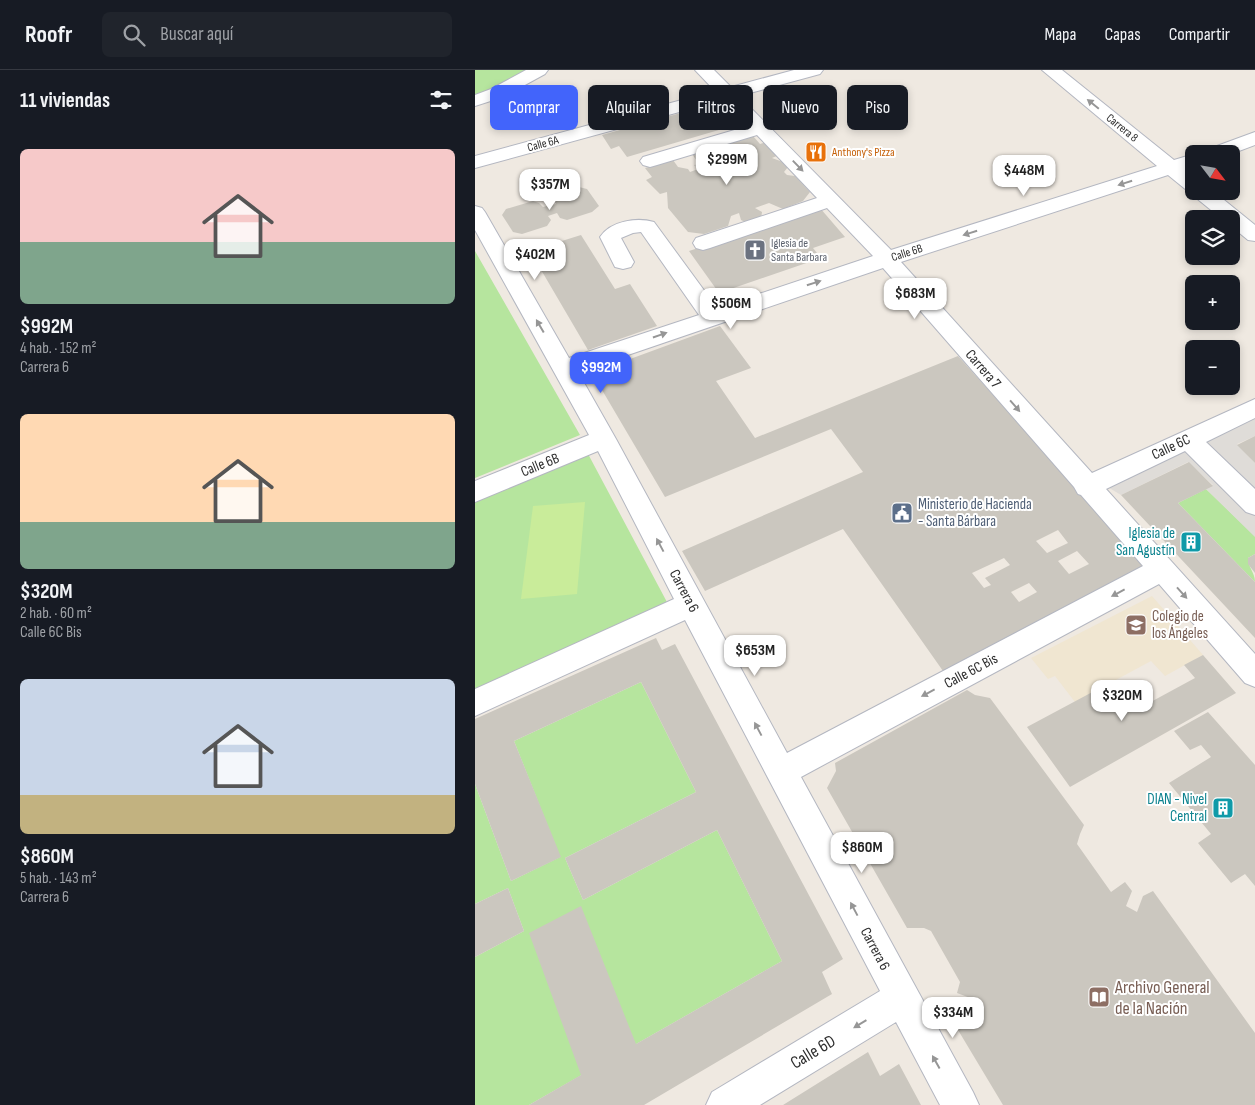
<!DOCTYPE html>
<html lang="es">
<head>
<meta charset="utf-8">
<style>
  body { margin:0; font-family:"Sofia Sans Condensed",sans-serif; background:#20242c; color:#f1f3f6; height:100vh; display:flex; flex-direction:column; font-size:19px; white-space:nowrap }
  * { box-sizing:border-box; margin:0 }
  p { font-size:16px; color:#9ea1a6 }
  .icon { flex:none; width:28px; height:28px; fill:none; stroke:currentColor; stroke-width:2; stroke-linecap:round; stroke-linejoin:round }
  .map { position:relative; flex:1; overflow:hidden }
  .side { display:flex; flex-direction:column; background:#171b24; width:475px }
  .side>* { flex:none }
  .hud { position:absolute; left:15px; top:15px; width:475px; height:45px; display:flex; gap:10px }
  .needle { width:32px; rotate:121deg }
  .controls { position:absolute; left:710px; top:75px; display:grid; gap:10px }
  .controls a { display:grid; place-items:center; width:55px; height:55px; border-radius:8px; background:#171b24; box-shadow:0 2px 8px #0003; font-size:25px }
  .price { position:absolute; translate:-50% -42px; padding:0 11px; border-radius:10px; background:#fff; color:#222; font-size:16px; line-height:32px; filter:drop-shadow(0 1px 2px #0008) }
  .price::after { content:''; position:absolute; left:50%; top:30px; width:15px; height:11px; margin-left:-8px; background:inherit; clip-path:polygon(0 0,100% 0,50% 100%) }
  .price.selected { background:#4264fb; color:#fff }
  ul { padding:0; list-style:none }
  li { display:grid; align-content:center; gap:10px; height:265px; padding:0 20px }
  li span { display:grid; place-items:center; height:155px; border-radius:8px; color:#555 }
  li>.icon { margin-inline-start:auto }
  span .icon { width:90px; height:90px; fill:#fffc; stroke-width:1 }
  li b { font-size:21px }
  h2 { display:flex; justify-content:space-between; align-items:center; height:60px; padding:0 20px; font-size:21px }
  .chip { padding:0 18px; border-radius:8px; background:#171b24; box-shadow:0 2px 8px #0003; font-size:18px; line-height:45px }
  .chip.selected { background:#4264fb; color:#fff }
  header { display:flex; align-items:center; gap:30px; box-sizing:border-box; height:70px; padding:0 25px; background:#171b24; border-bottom:1px solid #363941 }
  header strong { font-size:24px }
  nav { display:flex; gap:28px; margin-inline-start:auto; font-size:18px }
  .search { width:350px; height:45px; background:#20242c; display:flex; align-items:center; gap:12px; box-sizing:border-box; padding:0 18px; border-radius:8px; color:#9ea1a6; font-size:19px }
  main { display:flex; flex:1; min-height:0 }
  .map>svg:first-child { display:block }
</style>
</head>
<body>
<header>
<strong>Roofr</strong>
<div class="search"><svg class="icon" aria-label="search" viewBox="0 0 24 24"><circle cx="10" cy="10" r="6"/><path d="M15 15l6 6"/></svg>Buscar aquí</div>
<nav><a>Mapa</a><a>Capas</a><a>Compartir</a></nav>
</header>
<main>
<section class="side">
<h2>11 viviendas<svg class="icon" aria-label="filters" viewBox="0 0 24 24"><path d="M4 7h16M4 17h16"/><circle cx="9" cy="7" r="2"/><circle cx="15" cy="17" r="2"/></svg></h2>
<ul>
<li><span style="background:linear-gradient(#f6c9c9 60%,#7fa58c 0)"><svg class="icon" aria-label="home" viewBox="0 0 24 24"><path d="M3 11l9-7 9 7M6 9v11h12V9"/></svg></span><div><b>$992M</b><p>4 hab. · 152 m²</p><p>Carrera 6</p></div></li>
<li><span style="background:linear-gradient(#ffd9b3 70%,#7fa58c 0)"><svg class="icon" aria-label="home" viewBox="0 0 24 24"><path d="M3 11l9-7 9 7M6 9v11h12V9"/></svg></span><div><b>$320M</b><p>2 hab. · 60 m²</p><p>Calle 6C Bis</p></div></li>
<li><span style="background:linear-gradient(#c9d6e8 75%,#c2b280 0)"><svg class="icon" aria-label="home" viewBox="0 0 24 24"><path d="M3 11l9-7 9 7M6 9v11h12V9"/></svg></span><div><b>$860M</b><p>5 hab. · 143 m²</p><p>Carrera 6</p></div></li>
</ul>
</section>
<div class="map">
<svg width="780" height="1035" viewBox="0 0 780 1035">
  <rect width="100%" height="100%" fill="#efe9e1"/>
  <path fill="#f0e6d1" d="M677 526 728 585 690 606 676 591 600 632 580 606 573 609 556 588Z"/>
  <path fill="#b6e59e" d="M0 0H56L0 27Z
    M0 181 105 365 0 408Z
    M112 382 193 534 0 624V430Z
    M731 419 780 466V484L773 488C773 498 780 502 780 512L703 433Z
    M166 612 221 722 90 788 108 830 242 760 307 891 54 1035H0V887L49 861 33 818 0 834V714L36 811 85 787 39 671Z"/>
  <path fill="#c9ec9a" d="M110 432 102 524 46 529 58 436Z"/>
  <path fill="#dfdcd8" d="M780 347V366L762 374 780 393V467L731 419 738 415 713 392 646 425 631 416Z"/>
  <path fill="#cbc7bf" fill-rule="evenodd" d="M245 32 254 34 271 52 152 87 144 76 136 79 127 65Z
    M278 66 285 74 291 72 304 85 297 88 308 92 313 97 309 102 312 105 320 106 335 122 328 131 308 139 294 133 280 138 287 142 286 149 270 152 266 150 264 143 256 146 253 156 229 164 213 162 193 138 192 122 185 124 171 110 177 107 170 98 198 90 203 97 213 99 215 102 223 99 219 95 224 94 217 84 233 79 238 85 245 84 249 89 257 87 247 75Z
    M104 117 112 119 124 136 117 142 92 150 85 148 82 143 73 146 76 150 72 156 47 164 38 162 27 145 31 139 58 131 64 133 68 137 81 134 78 129 82 124Z
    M345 138 370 167 338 178 346 188 244 223 214 181Z
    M106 165 140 219 155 214 182 256 113 280 55 181Z
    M245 256 276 298 241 311 280 368 483 286 673 497 468 601 368 459 230 521 207 481 388 402 356 359 190 427 117 303ZM583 460 593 473 572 483 561 471ZM602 481 614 494 594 504 583 491ZM529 488 535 495 510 508 516 515 509 518 497 503ZM554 513 562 522 544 532 536 522Z
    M780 366V393L762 375Z
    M714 392 738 416 703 433 780 512V568L646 425Z
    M780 484V503L773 494V488Z
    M181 568 187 580 200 574 368 889 347 902 357 924 169 1035H54L106 1005 54 863 106 836 161 974 307 891 242 760 108 830 90 788 221 722 166 612 39 671 86 787 36 811 0 714V649Z
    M728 585 761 623 595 717 552 657 638 611 661 640 720 608 709 595Z
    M492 620 500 625 515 628 609 755 605 764 602 774 636 822 650 812 657 821 651 836 662 842 668 826 678 821 780 963V1035H528L477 950 481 937 502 945 506 932 482 923 485 912 456 861 449 858H432L352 718 361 701 360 693Z
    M733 642 780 695V816L770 804 756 813 723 773 736 764 694 713 736 687 726 675 715 680 699 661Z
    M33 818 49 861 0 887V834Z
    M393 982 405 1006 424 994 446 1035H308Z"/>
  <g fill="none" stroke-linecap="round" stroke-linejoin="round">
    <g stroke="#b4b7c1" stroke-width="2">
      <path id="minor" d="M51 0H73L70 4 28 27 0 36V25L16 19Z
        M220 0H239L256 17 319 0H348L345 4 264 26 416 180 682 96 567 0H587L699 90 719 84V96L710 99 719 106V121H738L780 155V171L773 170 756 156V149H747L693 105 426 192 617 403 780 329V348L731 372 780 419V445L771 442 710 381 631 419 780 584V617L770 613 684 514 326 707 498 1022 504 1035H465L421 952 285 1035H231L237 1022 405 921 210 550 0 646V619L199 529 123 381 0 432V411L114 365 0 160V136L7 138 10 142 94 288 224 245 166 162 158 163 146 168 159 192 156 197 148 199 140 197 125 167C135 151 162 147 179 152L242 238 398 186 352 138 235 178 228 180 221 178 218 173 221 168 342 128 282 65 182 95 175 97 168 95 165 91 168 87 273 56 248 30 0 98V86L240 21ZM408 198 599 417 603 424 606 425 668 496 312 683 141 369 103 302Z
        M780 62V75L756 84H729L731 80Z"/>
    </g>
    <use href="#minor" fill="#fff" fill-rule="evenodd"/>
  </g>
  <defs><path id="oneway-solid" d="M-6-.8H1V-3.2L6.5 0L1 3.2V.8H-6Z" transform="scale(1.25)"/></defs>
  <g fill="#969696">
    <use href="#oneway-solid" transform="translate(618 34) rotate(-141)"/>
    <use href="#oneway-solid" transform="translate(323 96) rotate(46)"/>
    <use href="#oneway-solid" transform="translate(650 113) rotate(162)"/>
    <use href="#oneway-solid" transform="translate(495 163) rotate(162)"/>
    <use href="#oneway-solid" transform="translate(339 213) rotate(-18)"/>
    <use href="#oneway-solid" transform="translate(65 256) rotate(-120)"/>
    <use href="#oneway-solid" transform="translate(185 265) rotate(-19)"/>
    <use href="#oneway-solid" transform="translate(540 336) rotate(49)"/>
    <use href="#oneway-solid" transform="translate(185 475) rotate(-118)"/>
    <use href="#oneway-solid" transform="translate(643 523) rotate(152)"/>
    <use href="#oneway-solid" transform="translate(707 523) rotate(48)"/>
    <use href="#oneway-solid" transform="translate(453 623) rotate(152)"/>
    <use href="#oneway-solid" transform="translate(283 659) rotate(-118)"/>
    <use href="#oneway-solid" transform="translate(379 839) rotate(-118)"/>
    <use href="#oneway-solid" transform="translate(385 954) rotate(149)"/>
    <use href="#oneway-solid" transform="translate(461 992) rotate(-119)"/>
  </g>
  <defs>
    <g id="restaurant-square" transform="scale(1.125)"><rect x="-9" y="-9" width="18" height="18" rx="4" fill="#e8710a" stroke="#fff"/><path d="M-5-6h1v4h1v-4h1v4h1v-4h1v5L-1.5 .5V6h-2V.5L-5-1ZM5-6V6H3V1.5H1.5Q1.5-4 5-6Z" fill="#fff"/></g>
    <g id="church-square" transform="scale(1.125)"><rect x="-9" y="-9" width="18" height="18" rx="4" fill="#6b7280" stroke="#fff"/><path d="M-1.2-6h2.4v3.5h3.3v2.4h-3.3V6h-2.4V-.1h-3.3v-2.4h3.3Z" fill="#fff"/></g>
    <g id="civic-square" transform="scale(1.125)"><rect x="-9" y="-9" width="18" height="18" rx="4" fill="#5c6f8a" stroke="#fff"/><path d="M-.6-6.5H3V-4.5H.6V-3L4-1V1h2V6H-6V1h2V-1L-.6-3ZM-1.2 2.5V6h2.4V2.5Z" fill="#fff"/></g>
    <g id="building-square" transform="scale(1.125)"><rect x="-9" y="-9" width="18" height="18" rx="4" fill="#0f9aa8" stroke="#fff"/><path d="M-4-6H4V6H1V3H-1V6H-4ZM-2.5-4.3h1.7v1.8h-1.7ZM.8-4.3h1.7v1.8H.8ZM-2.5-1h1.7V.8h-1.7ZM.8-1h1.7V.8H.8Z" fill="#fff"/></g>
    <g id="school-square" transform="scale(1.125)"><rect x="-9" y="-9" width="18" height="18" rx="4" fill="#8d6e63" stroke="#fff"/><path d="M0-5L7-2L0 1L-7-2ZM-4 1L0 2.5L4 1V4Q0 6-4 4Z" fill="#fff"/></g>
    <g id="library-square" transform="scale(1.125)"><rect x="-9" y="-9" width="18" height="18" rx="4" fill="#8d6e63" stroke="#fff"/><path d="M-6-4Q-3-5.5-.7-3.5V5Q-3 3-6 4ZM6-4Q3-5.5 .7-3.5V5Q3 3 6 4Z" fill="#fff"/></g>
  </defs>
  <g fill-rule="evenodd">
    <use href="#restaurant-square" x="341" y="82"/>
    <use href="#church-square" x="280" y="180"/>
    <use href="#civic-square" x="427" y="443"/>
    <use href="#building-square" x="716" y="472"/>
    <use href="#school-square" x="661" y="555"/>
    <use href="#building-square" x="748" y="738"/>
    <use href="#library-square" x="624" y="927"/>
  </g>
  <g text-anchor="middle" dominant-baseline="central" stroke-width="4" stroke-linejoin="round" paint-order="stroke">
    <g font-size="12" fill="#2e2e2e" stroke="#fff">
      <text transform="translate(647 58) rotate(39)">Carrera 8</text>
      <text transform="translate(68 74) rotate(-15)">Calle 6A</text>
      <text transform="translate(432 183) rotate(-18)">Calle 6B</text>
    </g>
    <g font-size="12" fill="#c56008" stroke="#fff" text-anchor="start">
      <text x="357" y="82">Anthony's Pizza</text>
    </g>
    <g font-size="12" fill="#5b616d" stroke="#fff" text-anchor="start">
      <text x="296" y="173">Iglesia de<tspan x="296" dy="14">Santa Barbara</tspan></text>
    </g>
    <g font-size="15" fill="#2e2e2e" stroke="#fff">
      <text transform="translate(508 299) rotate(49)">Carrera 7</text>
      <text transform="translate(696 377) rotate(-25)">Calle 6C</text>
      <text transform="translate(65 395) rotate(-22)">Calle 6B</text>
      <text transform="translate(209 521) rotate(62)">Carrera 6</text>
      <text transform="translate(496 601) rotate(-28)">Calle 6C Bis</text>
      <text transform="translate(400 879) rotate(62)">Carrera 6</text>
    </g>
    <g font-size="15" fill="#4e5e75" stroke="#fff" text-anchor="start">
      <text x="443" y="434">Ministerio de Hacienda<tspan x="443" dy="17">- Santa Bárbara</tspan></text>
    </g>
    <g font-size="15" fill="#0d838f" stroke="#fff" text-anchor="end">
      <text x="700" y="463">Iglesia de<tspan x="700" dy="17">San Agustín</tspan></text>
      <text x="732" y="729">DIAN - Nivel<tspan x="732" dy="17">Central</tspan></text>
    </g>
    <g font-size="15" fill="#785e54" stroke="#fff" text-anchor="start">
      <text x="677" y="546">Colegio de<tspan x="677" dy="17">los Ángeles</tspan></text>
    </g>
    <g font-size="18" fill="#785e54" stroke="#fff" text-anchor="start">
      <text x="640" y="917">Archivo General<tspan x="640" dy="21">de la Nación</tspan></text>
    </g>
    <g font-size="18" fill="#2e2e2e" stroke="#fff">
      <text transform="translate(338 982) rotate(-31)">Calle 6D</text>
    </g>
  </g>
</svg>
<div class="controls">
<a><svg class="needle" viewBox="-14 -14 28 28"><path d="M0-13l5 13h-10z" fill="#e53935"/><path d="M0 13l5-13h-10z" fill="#9ea1a6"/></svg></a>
<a><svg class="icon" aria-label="layers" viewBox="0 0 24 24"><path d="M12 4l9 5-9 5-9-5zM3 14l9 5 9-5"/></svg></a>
<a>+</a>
<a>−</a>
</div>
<b class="price" style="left:252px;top:116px">$299M</b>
<b class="price" style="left:549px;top:127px">$448M</b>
<b class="price" style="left:75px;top:141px">$357M</b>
<b class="price" style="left:60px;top:211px">$402M</b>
<b class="price" style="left:440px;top:250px">$683M</b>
<b class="price" style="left:256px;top:260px">$506M</b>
<b class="price selected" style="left:126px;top:324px">$992M</b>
<b class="price" style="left:280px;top:607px">$653M</b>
<b class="price" style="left:647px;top:652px">$320M</b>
<b class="price" style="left:387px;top:804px">$860M</b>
<b class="price" style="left:478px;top:969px">$334M</b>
<div class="hud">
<a class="chip selected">Comprar</a>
<a class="chip">Alquilar</a>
<a class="chip">Filtros</a>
<a class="chip">Nuevo</a>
<a class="chip">Piso</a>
</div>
</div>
</main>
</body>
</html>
